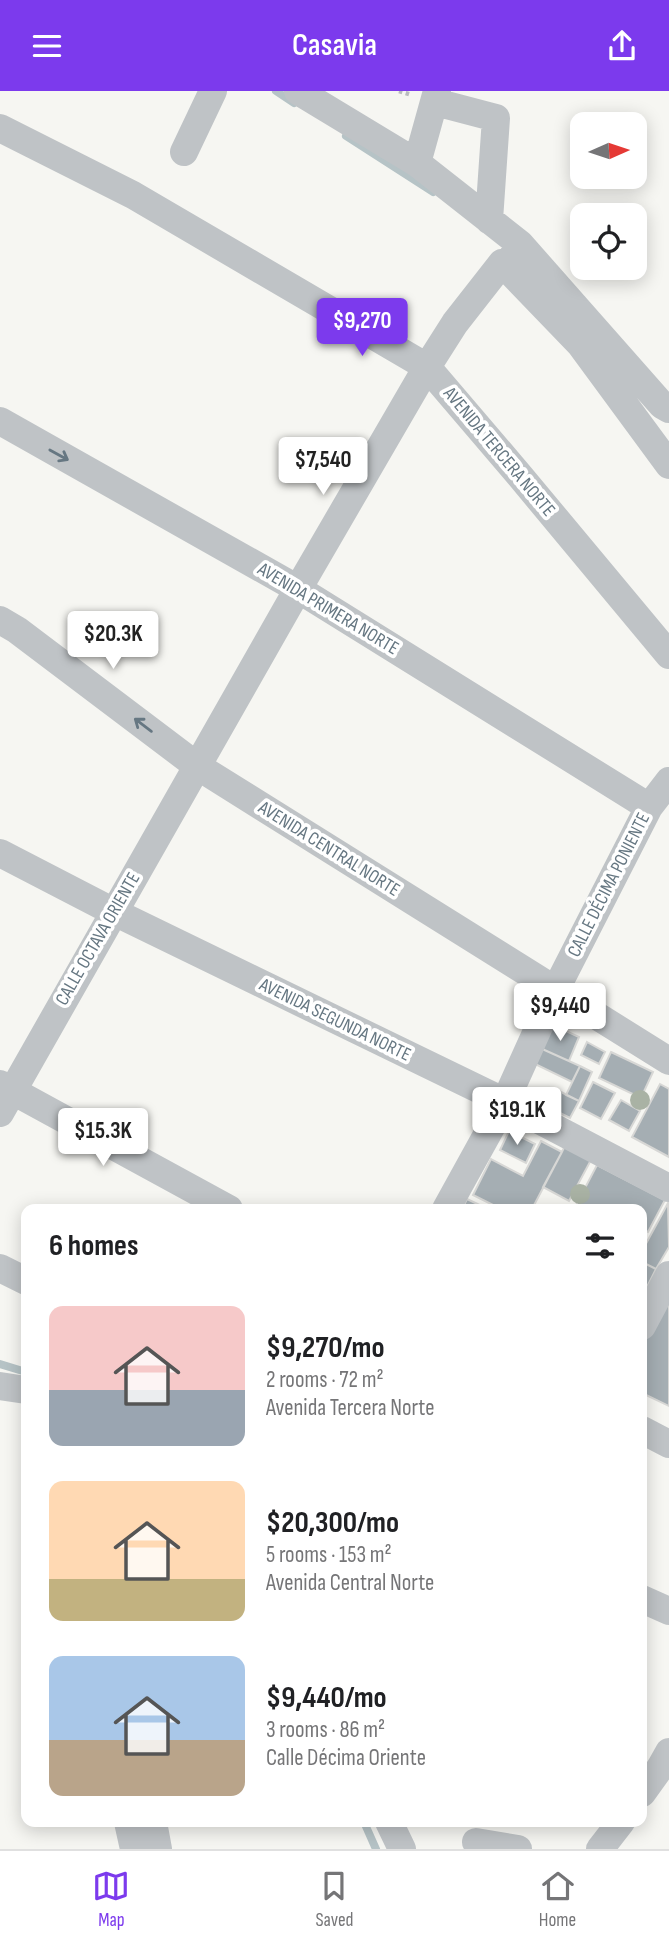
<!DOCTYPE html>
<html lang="en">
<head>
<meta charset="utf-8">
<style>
  body { margin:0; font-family:"Sofia Sans Condensed",sans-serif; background:#f2f2f2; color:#202124; height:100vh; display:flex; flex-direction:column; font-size:26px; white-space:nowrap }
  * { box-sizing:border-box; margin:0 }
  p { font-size:23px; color:#757577 }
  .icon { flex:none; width:38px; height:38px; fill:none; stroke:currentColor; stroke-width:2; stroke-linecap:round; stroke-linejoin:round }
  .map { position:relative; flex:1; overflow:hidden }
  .side { position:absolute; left:21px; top:1113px; width:626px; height:623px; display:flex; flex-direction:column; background:#fff; border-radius:14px; box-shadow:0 4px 18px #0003 }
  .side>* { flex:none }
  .needle { width:46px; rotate:87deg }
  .buttons { position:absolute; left:570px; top:21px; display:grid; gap:14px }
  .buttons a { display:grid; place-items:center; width:77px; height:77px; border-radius:14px; background:#fff; box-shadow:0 4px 18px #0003; font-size:35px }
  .price { position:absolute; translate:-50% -60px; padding:0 16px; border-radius:7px; background:#fff; color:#222; font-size:23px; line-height:46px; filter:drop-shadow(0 2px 4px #0008) }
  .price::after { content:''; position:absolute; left:50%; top:42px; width:21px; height:16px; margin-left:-10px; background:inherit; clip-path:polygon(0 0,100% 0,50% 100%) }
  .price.active { background:#7c3aed; color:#fff }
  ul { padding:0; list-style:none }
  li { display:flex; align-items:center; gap:21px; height:175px; padding:0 28px }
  li span { display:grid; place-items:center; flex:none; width:196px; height:140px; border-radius:14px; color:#555 }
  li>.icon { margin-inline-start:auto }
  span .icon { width:84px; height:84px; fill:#fffc; stroke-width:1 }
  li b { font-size:30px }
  h2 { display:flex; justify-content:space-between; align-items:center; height:84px; padding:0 28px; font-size:30px }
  header { display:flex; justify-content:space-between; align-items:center; height:91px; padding:0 28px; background:#7c3aed; color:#fff; font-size:32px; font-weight:600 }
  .menu { display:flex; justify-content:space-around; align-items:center; height:98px; border-top:2px solid #e0e0e0; background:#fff; font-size:19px; color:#757577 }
  .menu a { display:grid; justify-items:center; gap:4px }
  .menu .active { color:#7c3aed }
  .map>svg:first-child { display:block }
</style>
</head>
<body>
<header><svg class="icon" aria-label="menu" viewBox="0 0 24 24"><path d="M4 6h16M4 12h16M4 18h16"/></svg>Casavia<svg class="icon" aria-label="share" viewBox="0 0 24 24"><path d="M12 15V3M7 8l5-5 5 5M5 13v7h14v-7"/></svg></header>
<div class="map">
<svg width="669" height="1758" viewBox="0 0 669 1758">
  <rect width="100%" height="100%" fill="#f6f6f2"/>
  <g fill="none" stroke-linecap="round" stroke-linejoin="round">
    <path stroke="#b6c3c6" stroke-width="8" d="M276 0 294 12
      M346 45 433 101
      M0 1273 26 1281
      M364 1731 376 1758"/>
  </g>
  <path fill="#a5aeb3" stroke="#d7d7d5" stroke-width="2" d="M551 933 579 946 569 970 540 957Z
    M587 951 605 961 599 973 581 964Z
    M540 957 580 975 572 991 533 972Z
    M611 961 653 981 641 1007 599 987Z
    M580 975 592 981 579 1010 566 1004Z
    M593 991 615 1002 601 1028 580 1017Z
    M660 993 669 998V1066L632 1046Z
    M559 1000 579 1010 570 1027 550 1017Z
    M621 1009 640 1020 629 1040 609 1029Z
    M509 1040 535 1053 526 1072 500 1059Z
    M541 1050 562 1061 532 1118H501L473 1104 491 1068 523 1085Z
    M565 1055 591 1069 569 1110 543 1096Z
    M597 1074 665 1109 648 1141 642 1138V1118H574Z
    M467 1108 488 1118H462Z
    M668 1112 669 1156 656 1178 642 1171V1160Z
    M642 1171 656 1178 642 1206Z
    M667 1205 669 1206V1315L642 1302V1252Z"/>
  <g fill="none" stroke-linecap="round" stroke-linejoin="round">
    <path stroke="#b9bcbe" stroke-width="4.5" stroke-dasharray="3.5 3.5" stroke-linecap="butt" d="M399 0 412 4"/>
    <path stroke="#bfc3c6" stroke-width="28" d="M298 0 417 72 520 153
      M435 11 496 27 489 129
      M0 37 133 104 427 276 520 385 669 564
      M184 61 213 0
      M417 72 437 0
      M515 159 520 153 662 314 669 318
      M0 330 298 498 649 716
      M0 529 17 539 197 675 669 970
      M0 762 114 821 505 1011 669 1097
      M0 993 229 1118
      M0 1022 298 498 427 276 455 232 502 172 580 253 669 374
      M446 1118 505 1011 555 900 649 716 669 690
      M0 1177 26 1190
      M642 1235 669 1184
      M0 1295 26 1299
      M642 1339 669 1353
      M642 1508 669 1520
      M642 1702 660 1677 669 1661
      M128 1731 134 1758
      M153 1731 158 1758
      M389 1731 402 1758
      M476 1751 518 1758
      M600 1758 621 1731"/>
  </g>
  <g fill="#a9b2a4">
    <circle cx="640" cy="1009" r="10"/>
    <circle cx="580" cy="1103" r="10"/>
  </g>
  <defs><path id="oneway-shaft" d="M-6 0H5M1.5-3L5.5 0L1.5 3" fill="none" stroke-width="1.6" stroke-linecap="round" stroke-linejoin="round" transform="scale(1.75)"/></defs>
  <g stroke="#667782">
    <use href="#oneway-shaft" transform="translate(59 364) rotate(29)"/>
    <use href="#oneway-shaft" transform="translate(143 634) rotate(-143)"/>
  </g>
  <g text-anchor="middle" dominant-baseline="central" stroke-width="7" stroke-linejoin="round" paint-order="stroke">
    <g font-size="19" fill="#667782" stroke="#fff">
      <text transform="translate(499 361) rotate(50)">AVENIDA TERCERA NORTE</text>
      <text transform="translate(328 518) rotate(31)">AVENIDA PRIMERA NORTE</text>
      <text transform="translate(329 758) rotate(32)">AVENIDA CENTRAL NORTE</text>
      <text transform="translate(609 794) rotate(-63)">CALLE DÉCIMA PONIENTE</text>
      <text transform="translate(98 848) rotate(-60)">CALLE OCTAVA ORIENTE</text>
      <text transform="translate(335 929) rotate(26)">AVENIDA SEGUNDA NORTE</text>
    </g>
  </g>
</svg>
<div class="buttons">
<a><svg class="needle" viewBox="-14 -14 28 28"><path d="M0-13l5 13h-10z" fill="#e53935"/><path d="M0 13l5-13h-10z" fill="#757577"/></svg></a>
<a><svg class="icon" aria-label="locate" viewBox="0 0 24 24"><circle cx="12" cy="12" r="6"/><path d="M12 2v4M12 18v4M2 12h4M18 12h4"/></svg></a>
</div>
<b class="price active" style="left:362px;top:267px">$9,270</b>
<b class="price" style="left:323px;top:406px">$7,540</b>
<b class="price" style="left:113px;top:580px">$20.3K</b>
<b class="price" style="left:560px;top:952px">$9,440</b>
<b class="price" style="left:517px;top:1056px">$19.1K</b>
<b class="price" style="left:103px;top:1077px">$15.3K</b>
<section class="side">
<h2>6 homes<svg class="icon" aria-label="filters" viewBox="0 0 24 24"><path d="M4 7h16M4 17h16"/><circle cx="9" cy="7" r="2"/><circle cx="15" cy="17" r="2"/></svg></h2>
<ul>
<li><span style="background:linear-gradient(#f6c9c9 60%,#9aa5b1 0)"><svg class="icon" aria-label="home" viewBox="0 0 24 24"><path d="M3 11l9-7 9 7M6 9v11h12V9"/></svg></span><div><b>$9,270/mo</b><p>2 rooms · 72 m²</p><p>Avenida Tercera Norte</p></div></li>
<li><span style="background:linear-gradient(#ffd9b3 70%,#c2b280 0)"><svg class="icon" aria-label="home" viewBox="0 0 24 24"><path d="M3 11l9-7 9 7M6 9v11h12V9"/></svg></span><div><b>$20,300/mo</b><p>5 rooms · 153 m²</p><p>Avenida Central Norte</p></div></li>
<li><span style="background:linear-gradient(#a9c7e8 60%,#b9a48a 0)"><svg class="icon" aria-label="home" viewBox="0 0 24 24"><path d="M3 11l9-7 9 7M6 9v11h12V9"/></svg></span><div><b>$9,440/mo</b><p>3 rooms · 86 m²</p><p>Calle Décima Oriente</p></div></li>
</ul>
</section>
</div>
<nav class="menu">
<a class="active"><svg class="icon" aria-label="map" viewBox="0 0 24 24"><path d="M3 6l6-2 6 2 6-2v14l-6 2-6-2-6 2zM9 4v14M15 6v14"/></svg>Map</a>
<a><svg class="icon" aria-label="saved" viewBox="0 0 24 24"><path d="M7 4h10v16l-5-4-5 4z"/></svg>Saved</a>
<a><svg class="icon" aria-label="home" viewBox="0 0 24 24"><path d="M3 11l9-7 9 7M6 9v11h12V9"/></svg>Home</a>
</nav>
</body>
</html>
